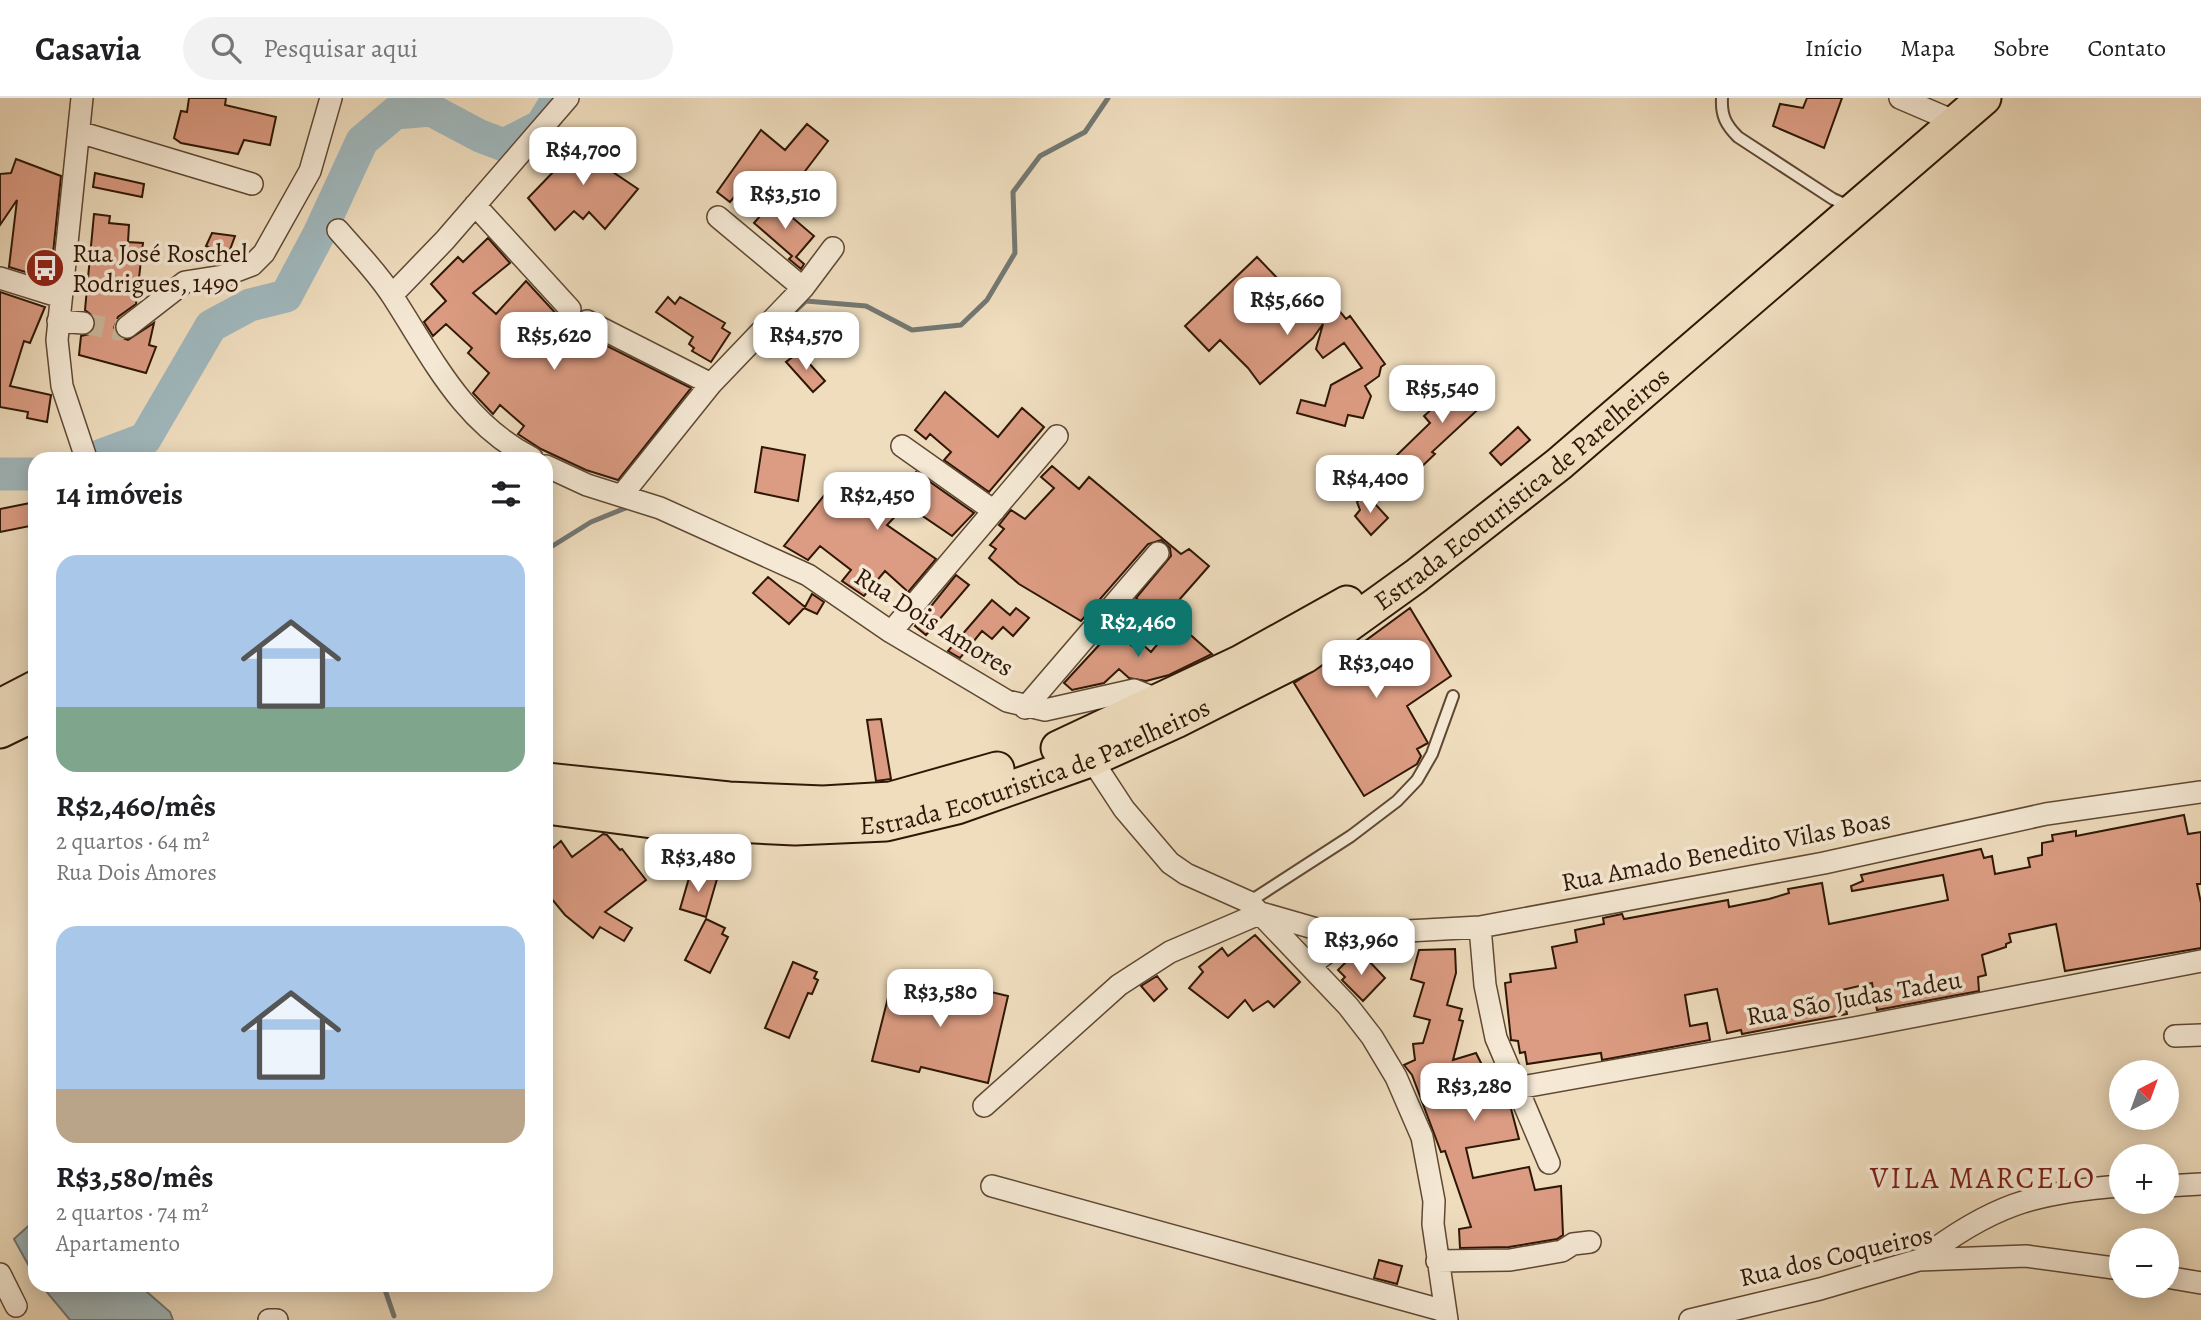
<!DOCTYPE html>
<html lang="pt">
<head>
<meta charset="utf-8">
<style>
  body { margin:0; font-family:Alegreya,serif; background:#f2f2f2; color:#202124; height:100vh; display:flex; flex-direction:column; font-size:26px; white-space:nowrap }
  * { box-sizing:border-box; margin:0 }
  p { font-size:23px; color:#757577 }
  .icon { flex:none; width:38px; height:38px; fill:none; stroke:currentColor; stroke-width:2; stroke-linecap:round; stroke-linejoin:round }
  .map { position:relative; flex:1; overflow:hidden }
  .panel { position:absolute; left:28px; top:354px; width:525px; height:840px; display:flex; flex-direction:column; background:#fff; border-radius:21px; box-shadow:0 4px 18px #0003 }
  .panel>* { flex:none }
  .needle { width:46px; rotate:41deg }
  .tools { position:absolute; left:2109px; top:962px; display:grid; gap:14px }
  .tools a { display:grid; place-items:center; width:70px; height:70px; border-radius:50%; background:#fff; box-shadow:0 4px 18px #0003; font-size:35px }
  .price { position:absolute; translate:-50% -60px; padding:0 16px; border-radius:14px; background:#fff; color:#222; font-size:23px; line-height:46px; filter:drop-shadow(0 2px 4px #0008) }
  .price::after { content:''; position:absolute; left:50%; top:42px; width:21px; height:16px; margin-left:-10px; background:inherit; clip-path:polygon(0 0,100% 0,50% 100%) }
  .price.active { background:#0f766e; color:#fff }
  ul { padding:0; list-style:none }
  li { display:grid; align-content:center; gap:14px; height:371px; padding:0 28px }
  li span { display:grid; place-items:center; height:217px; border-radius:21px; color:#555 }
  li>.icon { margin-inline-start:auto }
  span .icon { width:126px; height:126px; fill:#fffc; stroke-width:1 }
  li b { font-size:30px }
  h2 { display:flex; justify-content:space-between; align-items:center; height:84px; padding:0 28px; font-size:30px }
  header { display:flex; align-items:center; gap:42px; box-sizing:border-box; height:98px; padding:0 35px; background:#fff; border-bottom:2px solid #e0e0e0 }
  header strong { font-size:33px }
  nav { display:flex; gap:38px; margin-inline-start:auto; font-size:24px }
  .search { width:490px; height:63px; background:#f2f2f2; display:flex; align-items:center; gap:18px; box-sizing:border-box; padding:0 24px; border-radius:38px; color:#757577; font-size:26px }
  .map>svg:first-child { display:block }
</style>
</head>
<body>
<header>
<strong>Casavia</strong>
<div class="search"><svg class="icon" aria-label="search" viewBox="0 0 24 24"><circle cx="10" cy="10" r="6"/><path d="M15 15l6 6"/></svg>Pesquisar aqui</div>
<nav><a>Início</a><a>Mapa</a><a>Sobre</a><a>Contato</a></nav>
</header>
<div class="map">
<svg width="2201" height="1222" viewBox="0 0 2201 1222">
  <rect width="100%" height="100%" fill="#efddbe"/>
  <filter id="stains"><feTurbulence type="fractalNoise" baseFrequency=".00286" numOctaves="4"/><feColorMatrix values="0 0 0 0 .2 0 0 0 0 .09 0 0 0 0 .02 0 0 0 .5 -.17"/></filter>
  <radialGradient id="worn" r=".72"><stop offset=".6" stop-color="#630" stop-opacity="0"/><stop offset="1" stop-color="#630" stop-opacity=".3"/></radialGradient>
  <path fill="#a0b8bd" stroke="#737873" stroke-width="2" d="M35 1122V1179L14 1141Z
    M41 1187H139L170 1214 173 1222H70Z"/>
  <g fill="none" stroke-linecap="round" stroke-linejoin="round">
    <path stroke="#737873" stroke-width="5" d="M792 216 806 203 866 208 912 232 961 227 987 202 1015 155 1013 94 1040 58 1085 34 1108 0
      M546 452 591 424 633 407
      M383 1186 394 1218"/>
    <path stroke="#a0b8bd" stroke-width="33" d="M94 360 145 341 211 228 250 207 286 198 319 136 362 43 395 15 431 12 480 38 504 47 541 28 552 10
      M0 376H35"/>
  </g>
  <path fill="#dc9c83" stroke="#2f1705" stroke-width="2" d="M189 0H226L225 7 276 19 270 47 244 42 238 56 181 45 174 40 181 13 187 14Z
    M1807 0H1842L1824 50 1773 28 1780 6 1803 10Z
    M807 26 828 43 783 102 756 80 748 90 744 87 730 104 717 94 761 32 785 52Z
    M585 33 613 58 604 68 638 91 605 131 589 114 583 121 574 113 555 132 528 100 557 70Z
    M16 61 61 78 51 175 32 173V176L9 169 17 102 0 127V76L11 75Z
    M95 75 144 86 142 99 93 89Z
    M773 103 814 138 796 159 804 166 801 171 789 161 792 158 754 125Z
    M94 116 110 118 109 125 129 127 128 144 143 145 136 206 118 219 114 230 117 238 128 242 154 225 149 247 156 249 146 275 79 257 81 238 89 236 96 227 94 219 85 212Z
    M212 135 235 138 228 157 206 148Z
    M488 140 510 165 473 195 496 216 526 183 560 220 574 223 581 235 691 290 618 382 586 372 541 351 518 336 524 328 500 307 493 316 473 295 489 275 468 255 472 250 446 226 433 238 424 224 446 203 431 186 458 159 463 164Z
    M1257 159 1280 183 1277 186 1301 208 1323 193 1346 221 1350 218 1385 266 1381 269 1379 278 1365 288 1371 298 1363 320 1348 317 1345 328 1297 315 1301 302 1325 308 1331 287 1362 270 1344 245 1323 260 1316 251 1323 226 1313 240 1260 286 1248 270 1220 242 1209 253 1185 228Z
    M0 194 45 209 30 245 24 243 10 288 51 297 47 324 27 320 28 314 0 309Z
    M668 199 675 206 680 199 725 225 722 230 730 235 711 264 692 253 694 250 689 246 693 239 656 214Z
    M799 254 825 283 813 294 786 264Z
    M1465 281 1486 304 1432 354 1435 356 1414 376 1396 358 1430 325 1424 318Z
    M945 294 998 339 1022 310 1044 329 989 394 944 362 951 354 930 336 926 341 915 332Z
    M1518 329 1530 342 1501 367 1490 355Z
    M762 349 805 357 798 403 755 394Z
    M1052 368 1079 391 1089 379 1181 456 1189 451 1209 468 1172 510 1175 513 1164 525 1136 500 1171 458 1170 450 1161 442 1148 446 1081 523 1019 486 989 460 996 451 990 447 1004 431 999 427 1011 412 1025 421 1054 390 1041 379Z
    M916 374 974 415 952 438 896 400 905 408 887 427 936 461 904 499 901 497 906 492 885 473 864 498 842 483 851 472 820 448 808 462 784 448 830 390 834 394 836 391 853 406 874 381 895 399Z
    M1365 395 1388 420 1371 437 1355 418 1360 412 1357 404Z
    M35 404V427L0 434V411Z
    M956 477 969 487 926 537 915 528Z
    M768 479 805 509 812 496 824 504 817 516 804 510 789 526 753 495Z
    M992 502 1010 517 1016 510 1029 520 1013 538 1003 529 992 541 982 533 960 560 948 553Z
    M1410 510 1451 578 1407 608 1428 645 1417 651 1421 658 1417 666 1364 698 1294 585 1352 548 1354 551Z
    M1176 524 1212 556 1169 577 1146 583 1129 580 1119 571 1104 585 1072 592 1064 585 1113 532 1137 552 1142 546 1151 554Z
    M881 621 891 681 876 683 867 622Z
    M2184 717 2188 736 2201 734V786H2197L2201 805V850L2065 873 2056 826 2009 836 2011 844 2006 846V849L1982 857 1986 877 1978 879 1979 893 1877 912 1872 885 1842 892 1847 916 1742 936 1741 932 1727 935 1717 891 1685 897 1690 928 1707 925 1710 942 1602 962 1601 955 1527 966 1525 954 1520 955 1518 943 1511 942 1505 885 1511 884 1510 876 1556 870 1552 849 1577 844 1575 832 1604 826 1603 820 1622 816 1624 821 1728 802 1729 809 1769 801 1789 795 1788 791 1822 785 1829 826 1948 802 1943 777 1852 793 1851 788 1863 783 1861 777 1981 751 1984 760 1992 758 1995 776 2030 769 2028 760 2042 757V745L2053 743 2052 737 2076 733V738Z
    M603 736 607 737 620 752 622 751 646 782 605 814 632 830 624 843 600 829 593 840 565 817 546 794V756L561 743 572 759Z
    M691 773 717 781 706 819 680 811Z
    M706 821 725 830 722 836 728 839 710 875 685 862Z
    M1255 837 1300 884 1274 909 1268 903 1253 913 1245 902 1228 920 1189 890 1203 874 1199 869 1222 850 1228 858Z
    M1455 851 1456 875 1447 907 1462 911 1459 922 1463 923 1453 962 1476 955 1494 991 1505 1007H1510L1519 1041 1466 1050 1473 1080 1529 1069 1535 1092 1561 1088 1563 1137 1557 1141 1509 1149 1460 1150 1459 1131 1471 1129 1445 1053 1441 1054 1412 977 1404 967 1415 962 1413 946 1423 945 1430 922 1414 918 1424 885 1411 881 1419 852Z
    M1351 859 1363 868 1368 862 1385 880 1363 903 1342 882 1345 879 1338 872Z
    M793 864 817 874 814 880 818 882 812 896 808 895 789 940 765 930Z
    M894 876 960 892 961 887 1008 898 988 985 921 969 919 974 872 963Z
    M1157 878 1167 891 1154 903 1141 888Z
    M1379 1162 1402 1168 1397 1186 1374 1180Z"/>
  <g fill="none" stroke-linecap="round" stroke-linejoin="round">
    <path stroke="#c9b599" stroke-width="21" stroke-dasharray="21 10" stroke-linecap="butt" d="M83 225 118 232 127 229"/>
    <g stroke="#5f4833" stroke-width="14">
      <path id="service" d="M1722 0C1721 18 1726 27 1738 39L1833 101 1849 108
        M1249 804 1351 738 1397 703 1417 682 1432 656 1453 598"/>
    </g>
    <g stroke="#5f4833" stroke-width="24">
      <path id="minor" d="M82 0 57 242 62 288 86 360
        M1900 0 1956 24
        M79 34 252 86
        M475 107 570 211
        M718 119 803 190
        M338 132C356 153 378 175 393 199 433 261 463 325 532 360
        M0 180 61 199
        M392 197 445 142 568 0
        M58 223 83 225
        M587 223 711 286
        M127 229 185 184 223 178 252 167 264 155 310 73 331 0
        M902 348 994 413
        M546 368 587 387 660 410 808 477 891 534 1007 603 1045 612 1134 592 1164 604
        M622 397 711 286 803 190 833 150
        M891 534 1057 338
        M1025 610 1158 455
        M1086 653 1124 711 1170 765 1186 776 1249 804 1348 908 1372 939 1396 979 1422 1039 1434 1103 1433 1126 1447 1222
        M1261 815 1317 831 1353 836 1480 829 1824 765 2046 716 2201 694
        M1480 829 1485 887 1496 940 1549 1065
        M1310 867 1353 836
        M2175 938 2201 937
        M1517 990 1854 930 2201 863
        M984 1008 1119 887 1170 854 1261 815
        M992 1088 1445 1213
        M2166 1088 2201 1086
        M1920 1162C1990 1108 2034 1094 2121 1088
        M1437 1163 1510 1162 1562 1153 1573 1146 1590 1144
        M0 1176 16 1208
        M2166 1179 2201 1185
        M269 1222H277
        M1690 1222 1820 1191 1919 1162 2026 1158 2121 1171"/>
    </g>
    <g stroke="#2f1705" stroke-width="37">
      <g id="primary">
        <path d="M0 608 35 590"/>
        <path d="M0 633 35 616"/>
        <path d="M1058 650 1241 564 1347 505"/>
        <path d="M546 682 729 701 823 705 891 701 997 671"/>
        <path id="s1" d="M546 709 652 723 795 730 886 726 957 709 1090 662 1176 623 1305 558 1416 478 1559 366 1984 0"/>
      </g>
    </g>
    <use href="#service" stroke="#f5e9d5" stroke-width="10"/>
    <use href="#minor" stroke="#f5e9d5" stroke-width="21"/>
    <use href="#primary" stroke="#efddbe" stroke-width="33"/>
  </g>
  <defs>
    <g id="bus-disc" transform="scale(2.0125)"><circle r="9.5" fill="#8f2418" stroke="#f5e9d5"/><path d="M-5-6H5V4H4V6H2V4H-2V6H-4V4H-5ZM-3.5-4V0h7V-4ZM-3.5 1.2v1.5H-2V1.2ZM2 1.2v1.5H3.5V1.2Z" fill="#fff"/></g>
  </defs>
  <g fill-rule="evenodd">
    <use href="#bus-disc" x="45" y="170"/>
  </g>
  <g text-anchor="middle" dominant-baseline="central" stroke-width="7" stroke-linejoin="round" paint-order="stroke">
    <g font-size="26" fill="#2f1705" stroke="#f5e9d5" text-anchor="start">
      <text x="72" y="155">Rua José Roschel<tspan x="72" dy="30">Rodrigues, 1490</tspan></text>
    </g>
    <g font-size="26" fill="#2f1705" stroke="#f5e9d5">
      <text stroke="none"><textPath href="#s1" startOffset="1068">Estrada Ecoturistica de Parelheiros</textPath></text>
      <text transform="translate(934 524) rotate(32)">Rua Dois Amores</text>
      <text stroke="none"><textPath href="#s1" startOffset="500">Estrada Ecoturistica de Parelheiros</textPath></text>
      <text transform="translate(1726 753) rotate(-11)">Rua Amado Benedito Vilas Boas</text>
      <text transform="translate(1854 900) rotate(-10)">Rua São Judas Tadeu</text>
      <text transform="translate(1836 1158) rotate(-13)">Rua dos Coqueiros</text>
    </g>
    <g font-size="30" letter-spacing="2" fill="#7a1f14" stroke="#f5e9d5">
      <text x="1983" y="1080">VILA MARCELO</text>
    </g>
  </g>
  <rect width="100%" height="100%" filter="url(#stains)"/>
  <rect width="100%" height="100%" fill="url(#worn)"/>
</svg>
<div class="tools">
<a><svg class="needle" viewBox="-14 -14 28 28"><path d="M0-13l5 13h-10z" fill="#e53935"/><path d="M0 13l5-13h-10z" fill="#757577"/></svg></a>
<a>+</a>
<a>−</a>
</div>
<b class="price" style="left:583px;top:89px">R$4,700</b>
<b class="price" style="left:785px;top:133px">R$3,510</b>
<b class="price" style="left:1287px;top:239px">R$5,660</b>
<b class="price" style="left:554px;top:274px">R$5,620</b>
<b class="price" style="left:806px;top:274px">R$4,570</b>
<b class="price" style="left:1442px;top:327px">R$5,540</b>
<b class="price" style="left:1370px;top:417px">R$4,400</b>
<b class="price" style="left:877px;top:434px">R$2,450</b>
<b class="price active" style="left:1138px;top:561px">R$2,460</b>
<b class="price" style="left:1376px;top:602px">R$3,040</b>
<b class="price" style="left:698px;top:796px">R$3,480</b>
<b class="price" style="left:1361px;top:879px">R$3,960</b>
<b class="price" style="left:940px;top:931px">R$3,580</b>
<b class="price" style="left:1474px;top:1025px">R$3,280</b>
<section class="panel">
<h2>14 imóveis<svg class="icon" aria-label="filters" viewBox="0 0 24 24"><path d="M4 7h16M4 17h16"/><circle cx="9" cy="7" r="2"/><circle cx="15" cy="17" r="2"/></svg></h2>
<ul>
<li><span style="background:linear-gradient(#a9c7e8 70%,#7fa58c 0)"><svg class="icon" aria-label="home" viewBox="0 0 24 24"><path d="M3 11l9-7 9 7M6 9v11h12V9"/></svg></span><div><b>R$2,460/mês</b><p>2 quartos · 64 m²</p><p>Rua Dois Amores</p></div></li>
<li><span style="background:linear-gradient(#a9c7e8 75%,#b9a48a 0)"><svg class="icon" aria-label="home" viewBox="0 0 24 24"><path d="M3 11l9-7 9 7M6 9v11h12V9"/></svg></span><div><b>R$3,580/mês</b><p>2 quartos · 74 m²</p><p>Apartamento</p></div></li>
</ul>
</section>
</div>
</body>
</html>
